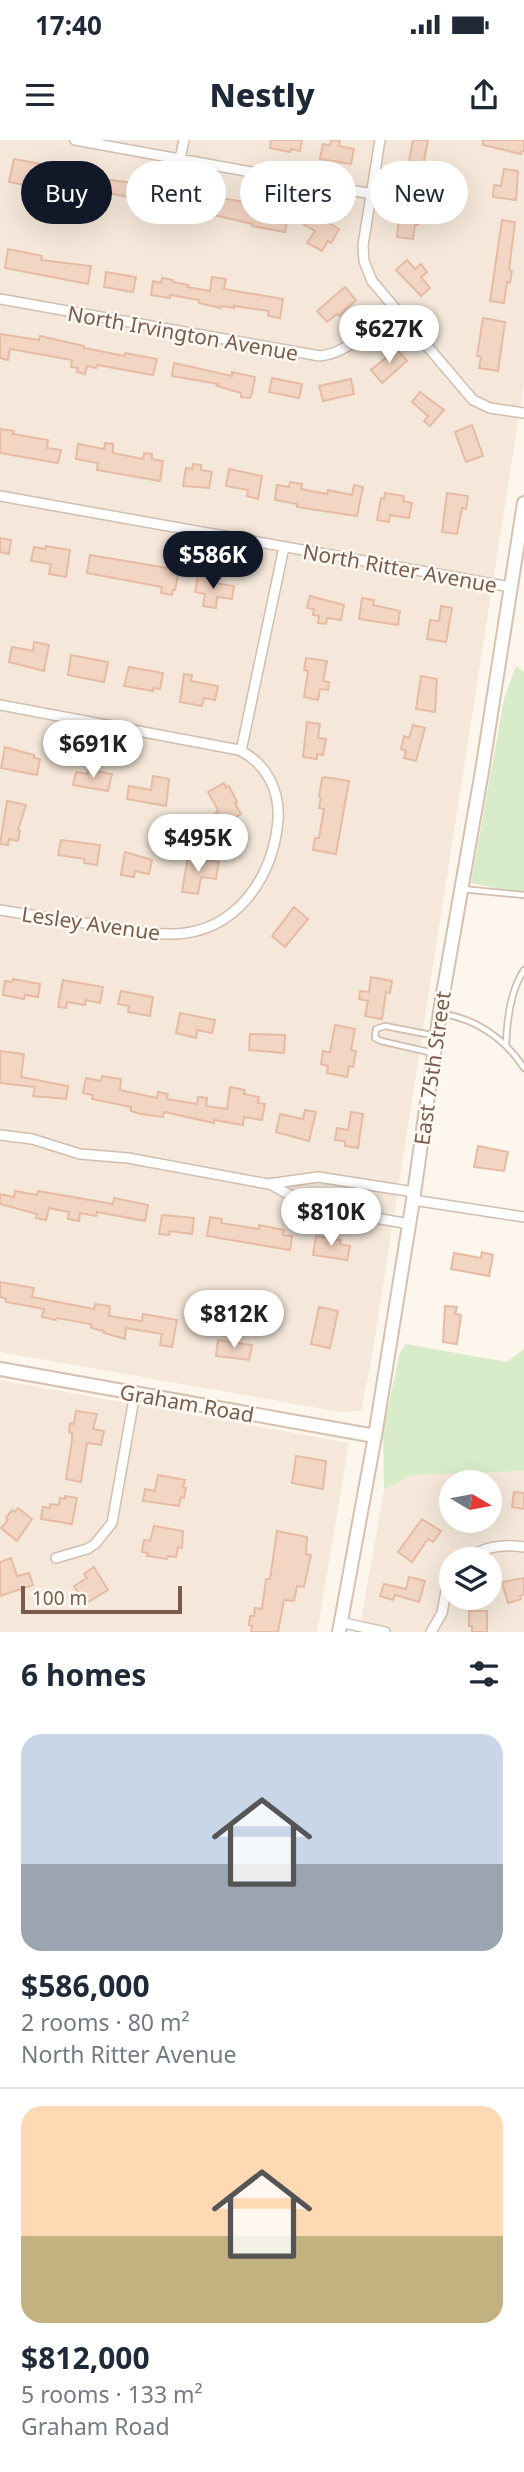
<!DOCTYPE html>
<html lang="en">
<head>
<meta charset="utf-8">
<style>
  body { margin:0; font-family:"Noto Sans",sans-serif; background:#f6f6f7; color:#1f2937; height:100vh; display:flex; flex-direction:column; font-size:26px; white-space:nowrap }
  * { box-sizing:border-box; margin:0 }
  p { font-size:23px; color:#747a83 }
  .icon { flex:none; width:38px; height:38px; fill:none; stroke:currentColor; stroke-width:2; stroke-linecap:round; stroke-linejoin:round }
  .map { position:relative; height:1492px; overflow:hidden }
  .panel { display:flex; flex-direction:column; background:#fff; flex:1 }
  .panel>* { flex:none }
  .hud { position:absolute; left:21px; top:21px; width:483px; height:63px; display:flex; gap:14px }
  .needle { width:46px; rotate:100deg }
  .controls { position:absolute; left:439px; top:1330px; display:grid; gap:14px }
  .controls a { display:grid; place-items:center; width:63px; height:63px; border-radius:50%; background:#fff; box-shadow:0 7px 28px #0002; font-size:35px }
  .scale { position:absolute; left:21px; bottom:18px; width:161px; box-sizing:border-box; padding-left:7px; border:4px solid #7a5c4d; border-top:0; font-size:19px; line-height:24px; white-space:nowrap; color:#7a5c4d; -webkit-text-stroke:5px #fffaf3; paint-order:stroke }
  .price { position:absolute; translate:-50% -60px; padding:0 16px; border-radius:24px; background:#fff; color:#222; font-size:23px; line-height:46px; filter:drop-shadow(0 2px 4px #0008) }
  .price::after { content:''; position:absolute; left:50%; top:42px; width:21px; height:16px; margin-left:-10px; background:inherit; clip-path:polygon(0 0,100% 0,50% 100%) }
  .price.on { background:#111827; color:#fff }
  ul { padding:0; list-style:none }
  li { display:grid; align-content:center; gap:14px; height:371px; padding:0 21px }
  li+li { border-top:2px solid #e0e1e3 }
  li span { display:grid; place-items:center; height:217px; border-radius:21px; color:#555 }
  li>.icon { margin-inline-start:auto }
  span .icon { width:126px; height:126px; fill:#fffc; stroke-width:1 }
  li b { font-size:30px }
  h2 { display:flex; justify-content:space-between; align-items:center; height:84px; padding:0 21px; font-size:30px }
  .pill { padding:0 24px; border-radius:32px; background:#fff; box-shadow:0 7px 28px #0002; font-size:24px; line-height:63px }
  .pill.on { background:#111827; color:#fff }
  .status { display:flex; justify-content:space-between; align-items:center; height:49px; padding:0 35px; background:#fff; direction:ltr }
  .status svg { height:19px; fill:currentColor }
  header { display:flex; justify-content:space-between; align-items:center; height:91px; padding:0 21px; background:#fff; font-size:32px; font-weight:800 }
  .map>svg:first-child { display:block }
</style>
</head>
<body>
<div class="status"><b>17:40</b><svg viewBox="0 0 49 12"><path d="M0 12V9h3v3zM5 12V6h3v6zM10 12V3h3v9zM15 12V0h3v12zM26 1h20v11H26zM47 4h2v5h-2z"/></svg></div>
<header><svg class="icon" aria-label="menu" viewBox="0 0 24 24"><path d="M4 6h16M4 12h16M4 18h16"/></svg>Nestly<svg class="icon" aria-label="share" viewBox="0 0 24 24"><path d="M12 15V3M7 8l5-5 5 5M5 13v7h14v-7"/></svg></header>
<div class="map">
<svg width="524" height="1492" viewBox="0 0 524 1492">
  <rect width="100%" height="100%" fill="#fdf6ec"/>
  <path fill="#f5e8da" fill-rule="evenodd" d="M0 0H524V243L372 1216 361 1271 341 1272 0 1212Z
    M0 1240 349 1303 317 1492H0Z
    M524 1331V1492H359L384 1350 411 1335ZM452 1342H490V1381H452ZM452 1419H490V1458H452Z"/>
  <path fill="#d8ecc9" d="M516 526 524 532V754L471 743 504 559Z
    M406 1204 507 1222 524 1209V1331L411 1335 384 1350 383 1291 400 1212Z"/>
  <path fill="#f3d5c3" stroke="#e6bba3" stroke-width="2" d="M271 0H302L300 11 291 9 290 12 270 8Z
    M331 0H340L339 6 354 9 351 24 320 19 323 4 330 5Z
    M413 0H428L423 26H426L424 39 431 40 429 52 404 48Z
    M483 0H524V11H522L521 14 483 5Z
    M14 19 94 34 91 48 75 45 73 52 64 50 66 43 49 39H46L45 46 42 45 41 48 9 42Z
    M504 29 518 31 516 60 493 57 494 45 501 46Z
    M110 40 149 45 191 55 187 69 108 53Z
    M207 56 289 69 285 92 252 86 253 84 204 73Z
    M400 68 427 73 426 83 418 82V85H415L413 99 397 97Z
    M310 72 339 89 331 103 328 101 322 111 307 103 315 91 303 84Z
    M502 80 515 82 509 130 512 131 510 143 507 142 504 163 490 161Z
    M8 109 42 116 41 120 91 126 88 144 5 128Z
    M407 120 415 129 421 124 427 132 421 137 430 148 421 156 396 130Z
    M106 132 136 137 133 152 104 147Z
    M212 137 226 139 224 149 283 159 280 178 268 176 269 171 234 166V168L222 166 221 168 199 163V160L170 155V158L151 155 153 141 161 143 162 138 173 140V142L188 145 187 147 210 151Z
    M345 147 356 160 339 176 337 174 327 182 317 171Z
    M483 178 505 182 498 231 479 228 481 217 477 216Z
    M0 194 39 200 40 196 84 206V208L125 216V213L157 219 153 235 97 225 96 228 87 226 85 234 77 232 78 228 71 227 72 220 10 209 8 220 0 218Z
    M394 206 407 221 382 243 371 230 387 217 385 214Z
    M174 223 232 236V232L255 237 252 253 250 258 241 257V253L217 246 218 244 172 236Z
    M272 238 302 244 299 258 269 252Z
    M351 239 354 254 323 261 319 246Z
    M420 252 444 270 430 286 424 281 428 276 412 262Z
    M472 285 483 316 466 322 455 292Z
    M0 289 14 291 13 294 48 300 47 308 61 310 58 323 0 313Z
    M105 303 113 304V313L143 319 144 313 152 314V319L163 321 160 341 97 330 98 323 76 319 78 304 104 309Z
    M193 324 201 325V330L212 332 209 348 183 346 186 328 192 329Z
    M229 329 262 336 258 359 247 356 248 350 226 346Z
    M290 342 302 344 301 349 327 354 328 350 352 355 354 345 363 347 357 376 297 367V364L275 360 277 345 289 347Z
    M385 353 404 356 403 361 412 363 409 378 390 375 389 382 377 380 381 358 384 359Z
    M447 353 468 356 466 369 462 368 457 394 442 392Z
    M0 398 11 400 9 414 0 412Z
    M46 406 70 410 66 437 49 434 51 424 31 421 34 407 45 409Z
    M90 415 179 430 175 450H173L172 455 161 453 162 447 87 433Z
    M198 435 206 436V439L215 441V443L234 446 232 459 217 457 216 468 203 466 205 454 195 452Z
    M310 456 344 465 341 480 327 478 326 484 318 483 319 476 313 475 314 469 307 468Z
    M362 458 374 460 373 465 400 471 398 485 359 479Z
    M441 466 452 468 446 502 427 499 430 480 439 481Z
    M34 502 49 505 44 531 9 522 12 507 33 511Z
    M71 515 108 522 104 542 68 535Z
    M306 518 327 521 323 541 329 542 328 550 320 549 318 560 304 557 308 531 304 530Z
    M129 527 163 533 160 549 153 548V551L124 546Z
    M184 534 192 535 191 541 218 546 215 560 204 558 202 566 180 562Z
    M421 536 437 539 435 572 416 569Z
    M307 582 320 584 318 598 326 599 323 615 317 614V619L303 617Z
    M413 585 425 588 416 621 404 618 406 611 401 609 404 596 409 598Z
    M5 607 34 615V618L40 619 37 635 1 628Z
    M88 630 112 634 108 651 73 645 76 632 87 634Z
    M153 636 169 639 166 666 127 659 129 646 151 650Z
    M325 637 349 641 336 714 313 710 315 698H319L324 669 319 668 321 658 319 657 322 638Z
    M224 643 226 648 229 646 237 662 235 663 241 674 225 683 215 695 205 687 218 670 208 652Z
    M7 661 26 665 18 690 20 691 18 701 9 699 8 705 0 704Z
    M61 700 100 705 97 725 84 723 85 719 58 715Z
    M125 712 152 720 149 734 135 731 134 737 121 735Z
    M188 717 219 722 216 739 201 737 198 754 182 752Z
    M294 767 308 779 285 807 272 796Z
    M371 837 392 841 390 853 386 852 382 879 365 876 368 861 359 859 360 851 369 852Z
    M13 839 40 844 38 857 25 855 24 859 3 855 5 841 12 842Z
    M63 840 103 847 100 863 86 860 85 865 67 862 66 868 58 867Z
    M121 851 153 857 150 876 128 872 129 866 118 864Z
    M180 873 215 880 212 893 197 890 196 898 176 893Z
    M335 885 355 889 351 910 356 911 353 927 349 926 347 937 327 933 328 926 321 924 323 911 330 912Z
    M250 894 285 895 284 913 249 910Z
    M0 911 24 914 21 937 68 946 66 959 33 956 35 947 0 943Z
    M102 936 121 939 120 950 157 958 158 952 168 954 167 959 197 964 198 957 207 958 206 966 227 969 230 947 245 950 244 954 259 957 258 963 265 964 262 980 244 977 243 985 214 980V983L164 972 163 977 140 974 131 971V967L92 959 93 955 83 953 86 938 101 941Z
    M305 970 316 972 309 1001 276 992 280 974 303 979Z
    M351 972 363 974 358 1008 345 1006V1001L335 1000 337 988 348 990Z
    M478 1006 508 1012 504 1031 474 1027Z
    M15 1051 37 1055 38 1051 113 1064 114 1058 148 1065 145 1081 97 1072 96 1076 80 1073 79 1081 68 1079 69 1072 49 1068 46 1080 36 1078 37 1074 0 1064V1054L14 1057Z
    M162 1075 194 1078 192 1094 170 1091 169 1095 159 1094Z
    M210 1077 222 1079 221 1083 259 1089V1085L284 1090 283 1095 292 1096 290 1110 207 1096Z
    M316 1096 341 1100 340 1104 350 1106 347 1120 313 1115Z
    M482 1112 493 1115 489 1136 451 1129 454 1113 481 1118Z
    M0 1142 34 1148 32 1157 94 1169 95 1164 110 1166 109 1176 142 1181 143 1174 177 1180 172 1207 160 1205 162 1194 126 1188 125 1199 104 1193V1191L91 1188V1184L57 1178 56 1180 42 1177 44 1169 6 1162V1159L0 1157Z
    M445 1166 457 1167 455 1174 461 1175 457 1204 443 1202Z
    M319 1167 338 1171 330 1208 311 1204Z
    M218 1200 252 1205 249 1220 216 1216Z
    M76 1271 97 1274 93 1289 104 1291 101 1305 87 1303 81 1342 66 1339 72 1300V1293L69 1292 70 1283 74 1284Z
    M296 1316 326 1321 323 1349 292 1343Z
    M158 1335 185 1340 183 1347 186 1348 184 1358 181 1357 179 1366 143 1361 145 1349 155 1351Z
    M514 1352 524 1353V1369L512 1367Z
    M452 1355V1379L442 1360Z
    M65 1356 77 1358 72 1384 41 1379 43 1367 50 1368V1364L59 1365 60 1358 65 1359Z
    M18 1368 32 1379 17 1401 1 1388 8 1380 6 1378 12 1370 15 1372Z
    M422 1379 441 1391 433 1402 428 1399 412 1422 398 1412Z
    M154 1386 183 1391 182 1408 178 1407 176 1417 168 1416 167 1419 147 1416 148 1413 142 1412 144 1400 150 1401Z
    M277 1391 307 1397 306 1414 311 1415 304 1447 297 1446 294 1461 284 1460 278 1492H251L252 1486 249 1485 250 1476H254L255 1468 262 1469 266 1439H270Z
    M11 1418 17 1436 29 1433 33 1445 0 1456V1422Z
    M94 1427 108 1450 85 1464 74 1446 87 1438 84 1434Z
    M409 1437 425 1441 419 1462 395 1455 393 1460 380 1456 384 1444 406 1449Z
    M524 1438V1454L520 1456 521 1459 508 1463 502 1442Z
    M469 1471H487V1492H472V1486H469Z"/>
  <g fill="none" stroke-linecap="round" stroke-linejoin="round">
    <g stroke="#d1beb0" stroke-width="8">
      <path id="lane" d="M462 749 524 755
        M443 874C477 879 506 900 524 928
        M506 905C507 880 510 851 524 830
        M433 913 381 901 375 898 376 889 385 886 436 896"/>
    </g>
    <g stroke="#d1beb0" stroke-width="12">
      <path id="street" d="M75 0 372 54
        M380 0 363 105 364 121 372 141 473 260 490 268 524 273
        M180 19 184 0
        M0 159 320 216C350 213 371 186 393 167
        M0 356 511 447
        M0 565 239 610C266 623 280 650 278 680 273 737 237 792 174 794 151 795 128 789 105 786 70 781 35 776 0 770
        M241 611 284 407
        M0 995 32 999 80 1014 128 1018 268 1044 318 1037 414 1052
        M272 1045 309 1066 409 1084
        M413 1060 524 1077
        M56 1418 87 1409 95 1404 112 1383 135 1253
        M468 1419C484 1406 504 1404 524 1407
        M340 1487 344 1483 385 1492
        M431 1492 442 1473 446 1451 452 1438"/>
    </g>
    <g stroke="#d6c0b0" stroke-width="16">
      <path id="secondary" d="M0 1229 375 1296
        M339 1492 375 1296 413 1060 441 865 482 631 524 363"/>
    </g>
    <use href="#lane" stroke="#fff" stroke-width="4.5"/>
    <use href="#street" stroke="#fff" stroke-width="9"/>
    <use href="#secondary" stroke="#fff" stroke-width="12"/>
  </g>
  <g text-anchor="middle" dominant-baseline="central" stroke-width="5" stroke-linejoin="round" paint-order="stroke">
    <g font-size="21" fill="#7a5c4d" stroke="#fffaf3">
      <text transform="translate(183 193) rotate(10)">North Irvington Avenue</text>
      <text transform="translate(400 428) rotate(10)">North Ritter Avenue</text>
      <text transform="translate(91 783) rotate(8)">Lesley Avenue</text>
      <text transform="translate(432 928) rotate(-82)">East 75th Street</text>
      <text transform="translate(187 1263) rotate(10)">Graham Road</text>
    </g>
  </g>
</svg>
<div class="controls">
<a><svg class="needle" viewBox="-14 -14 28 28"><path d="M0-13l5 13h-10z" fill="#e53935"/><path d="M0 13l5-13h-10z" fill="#747a83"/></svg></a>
<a><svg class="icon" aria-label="layers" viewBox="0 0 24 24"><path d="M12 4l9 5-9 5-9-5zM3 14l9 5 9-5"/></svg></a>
</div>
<div class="scale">100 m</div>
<b class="price" style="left:389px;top:225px">$627K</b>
<b class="price on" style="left:213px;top:451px">$586K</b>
<b class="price" style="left:93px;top:640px">$691K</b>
<b class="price" style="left:198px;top:734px">$495K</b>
<b class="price" style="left:331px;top:1108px">$810K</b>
<b class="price" style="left:234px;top:1210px">$812K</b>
<div class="hud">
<a class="pill on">Buy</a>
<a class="pill">Rent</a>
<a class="pill">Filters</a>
<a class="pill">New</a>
</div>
</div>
<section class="panel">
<h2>6 homes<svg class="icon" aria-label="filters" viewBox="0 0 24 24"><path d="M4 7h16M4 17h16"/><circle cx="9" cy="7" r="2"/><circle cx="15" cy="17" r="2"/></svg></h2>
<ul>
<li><span style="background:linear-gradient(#c9d6e8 60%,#9aa5b1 0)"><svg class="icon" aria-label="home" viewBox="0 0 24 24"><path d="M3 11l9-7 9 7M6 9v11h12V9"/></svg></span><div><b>$586,000</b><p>2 rooms · 80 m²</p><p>North Ritter Avenue</p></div></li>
<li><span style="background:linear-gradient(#ffd9b3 60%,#c2b280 0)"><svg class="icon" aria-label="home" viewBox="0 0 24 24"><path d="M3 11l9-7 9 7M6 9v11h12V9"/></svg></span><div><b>$812,000</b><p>5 rooms · 133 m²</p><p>Graham Road</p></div></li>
</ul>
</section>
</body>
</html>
